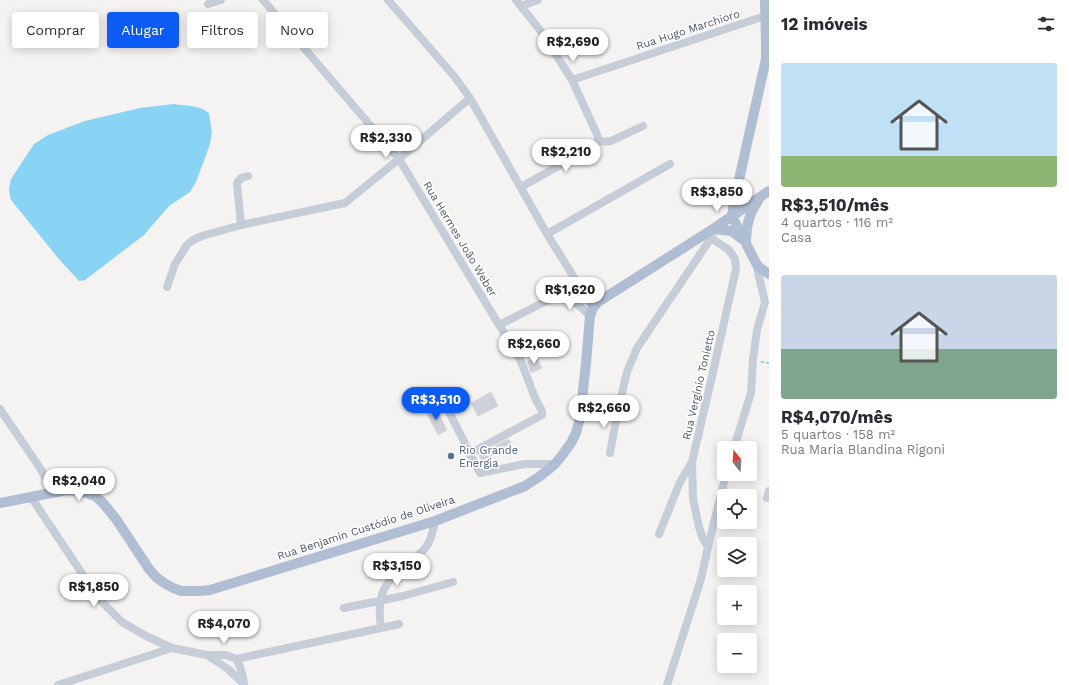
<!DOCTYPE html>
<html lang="pt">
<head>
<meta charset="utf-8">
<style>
  body { margin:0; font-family:"Work Sans",sans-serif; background:#f7f7f7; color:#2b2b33; height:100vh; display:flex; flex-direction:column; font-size:15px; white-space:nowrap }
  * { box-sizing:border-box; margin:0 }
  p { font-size:13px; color:#7c7c81 }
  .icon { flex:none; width:22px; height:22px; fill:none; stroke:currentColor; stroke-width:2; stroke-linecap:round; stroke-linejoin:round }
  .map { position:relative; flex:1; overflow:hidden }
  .sheet { display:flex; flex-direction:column; background:#fff; width:300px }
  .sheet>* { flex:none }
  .guide { position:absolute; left:12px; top:12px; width:380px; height:36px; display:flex; gap:8px }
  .needle { width:26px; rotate:343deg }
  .fabs { position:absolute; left:717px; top:441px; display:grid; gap:8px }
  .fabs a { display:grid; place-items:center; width:40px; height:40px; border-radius:4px; background:#fff; box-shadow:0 2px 10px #0003; font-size:20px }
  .price { position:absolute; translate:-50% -34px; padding:0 9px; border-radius:14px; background:#fff; color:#222; font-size:13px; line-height:26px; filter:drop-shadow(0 1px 2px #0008) }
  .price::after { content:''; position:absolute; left:50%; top:24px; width:12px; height:9px; margin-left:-6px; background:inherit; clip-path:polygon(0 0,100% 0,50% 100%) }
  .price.current { background:#0b5cf6; color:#fff }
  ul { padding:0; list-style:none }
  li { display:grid; align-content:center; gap:8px; height:212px; padding:0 12px }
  li span { display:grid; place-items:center; height:124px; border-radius:4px; color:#555 }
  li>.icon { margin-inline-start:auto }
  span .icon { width:72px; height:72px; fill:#fffc; stroke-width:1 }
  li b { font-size:17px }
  h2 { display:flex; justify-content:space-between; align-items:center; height:48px; padding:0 12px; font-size:17px }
  .chip { padding:0 14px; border-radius:4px; background:#fff; box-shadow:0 2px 10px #0003; font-size:14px; line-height:36px }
  .chip.current { background:#0b5cf6; color:#fff }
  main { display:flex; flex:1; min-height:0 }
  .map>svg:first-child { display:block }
</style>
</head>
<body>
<main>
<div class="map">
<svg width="769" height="685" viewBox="0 0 769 685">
  <rect width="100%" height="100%" fill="#f5f2f2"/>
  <path fill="#89d4f4" d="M174 104C186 106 200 105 209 113L212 133 209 147 196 182 190 192 169 206 144 235 85 280 79 281 58 258 11 200 9 190 11 179 34 144 48 135 85 121 140 108Z"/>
  <path fill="#ced1d8" stroke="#d6d8de" d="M536 357 542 368 531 373 527 362Z
    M491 392 498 406 478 416 471 403Z
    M435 407 447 430 438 435 426 412Z
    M508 439 511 443 492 453 493 455 482 461 479 455Z"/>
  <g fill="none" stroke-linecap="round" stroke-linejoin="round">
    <path stroke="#74d5ae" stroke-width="1.5" stroke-dasharray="3 2" stroke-linecap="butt" d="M761 362 769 363"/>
    <path stroke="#c5cdd8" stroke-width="8" d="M263 0 399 159 499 325 516 351 522 364 535 398 542 411V415L469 454
      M388 0 454 76 470 98 547 234 593 308
      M516 0 543 34 572 80 596 132 598 137V142
      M208 4 221 0
      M521 6 538 0
      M572 80 765 16
      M521 187 594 146 598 142 611 141 643 126
      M241 225 237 183 241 178 248 176
      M547 234 670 164
      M167 287 175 264 187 245 193 240 202 236 241 225 345 203 399 159 470 98
      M554 297C572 298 577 303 590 316
      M499 325 554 297 577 283
      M442 398 480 473 525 464H555
      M0 409 40 468 54 492
      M734 448 751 393 753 360 757 330 765 302 756 264
      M610 453 618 410 627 372 637 348 711 238 712 234
      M31 497 85 578 102 602 122 622 146 636 172 648 207 655H226L236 659 381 628 399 624
      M767 498 769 491
      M659 534 680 482 692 462
      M708 547 703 539 699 527 693 499 692 462 711 381 736 269 735 259 729 250 711 238
      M344 608 403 596 453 582
      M381 628C377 599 381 584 405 566 413 560 420 555 426 547 432 539 433 530 435 521
      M207 655 228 669 244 684
      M236 659C241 667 243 675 244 684
      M58 685 172 648
      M667 685 701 579 708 547 726 474"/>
    <path stroke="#b0bed3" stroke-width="10" d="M732 216 734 202 766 59V42L765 0
      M732 216 756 263 760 268 769 274
      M713 229 732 231 742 239
      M746 241C746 226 749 213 758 201
      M0 503 66 490 80 491 95 496 103 503 116 519 149 569 156 577 164 583 173 588 181 591H200L210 590 435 521 525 486 539 477 555 464 563 454 571 443 576 433 580 418 586 363 590 316 593 308 598 302 713 229 769 191"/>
  </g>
  <circle fill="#5c6f8a" stroke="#fff" stroke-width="1.5" cx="451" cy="456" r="4"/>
  <g text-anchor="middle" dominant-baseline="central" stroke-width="3" stroke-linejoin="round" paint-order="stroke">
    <g font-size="11" fill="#485362" stroke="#fff">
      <text transform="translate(688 30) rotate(-18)">Rua Hugo Marchioro</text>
      <text transform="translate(460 239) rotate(59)">Rua Hermes João Weber</text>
      <text transform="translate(699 385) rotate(-77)">Rua Vergínio Tonietto</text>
      <text transform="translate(366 528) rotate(-18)">Rua Benjamin Custódio de Oliveira</text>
    </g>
    <g font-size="11" fill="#4e5e75" stroke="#fff" text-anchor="start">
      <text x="459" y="450">Rio Grande<tspan x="459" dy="13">Energia</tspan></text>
    </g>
  </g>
</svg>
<div class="fabs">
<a><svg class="needle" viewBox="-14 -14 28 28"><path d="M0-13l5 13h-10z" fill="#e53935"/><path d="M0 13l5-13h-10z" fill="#7c7c81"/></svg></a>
<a><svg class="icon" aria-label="locate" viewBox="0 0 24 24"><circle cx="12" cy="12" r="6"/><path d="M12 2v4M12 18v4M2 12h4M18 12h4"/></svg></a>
<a><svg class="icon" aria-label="layers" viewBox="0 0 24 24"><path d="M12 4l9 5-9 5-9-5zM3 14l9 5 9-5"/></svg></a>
<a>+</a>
<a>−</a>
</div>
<b class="price" style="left:573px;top:63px">R$2,690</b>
<b class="price" style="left:386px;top:159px">R$2,330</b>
<b class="price" style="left:566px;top:173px">R$2,210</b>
<b class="price" style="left:717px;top:213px">R$3,850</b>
<b class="price" style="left:570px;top:311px">R$1,620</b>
<b class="price" style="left:534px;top:365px">R$2,660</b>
<b class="price current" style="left:436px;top:421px">R$3,510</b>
<b class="price" style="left:604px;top:429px">R$2,660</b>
<b class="price" style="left:79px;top:502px">R$2,040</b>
<b class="price" style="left:397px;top:587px">R$3,150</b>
<b class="price" style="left:94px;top:608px">R$1,850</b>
<b class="price" style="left:224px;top:645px">R$4,070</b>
<div class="guide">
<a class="chip">Comprar</a>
<a class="chip current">Alugar</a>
<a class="chip">Filtros</a>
<a class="chip">Novo</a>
</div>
</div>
<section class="sheet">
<h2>12 imóveis<svg class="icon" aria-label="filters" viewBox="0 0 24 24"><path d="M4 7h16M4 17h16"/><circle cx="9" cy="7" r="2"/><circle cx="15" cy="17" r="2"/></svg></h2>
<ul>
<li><span style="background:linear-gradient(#bfe0f5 75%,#8fb573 0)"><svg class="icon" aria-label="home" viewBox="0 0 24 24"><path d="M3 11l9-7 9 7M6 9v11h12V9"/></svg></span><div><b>R$3,510/mês</b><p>4 quartos · 116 m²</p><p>Casa</p></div></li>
<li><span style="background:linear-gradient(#c9d6e8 60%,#7fa58c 0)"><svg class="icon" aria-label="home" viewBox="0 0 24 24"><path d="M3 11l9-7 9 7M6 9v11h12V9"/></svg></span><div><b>R$4,070/mês</b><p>5 quartos · 158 m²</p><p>Rua Maria Blandina Rigoni</p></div></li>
</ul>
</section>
</main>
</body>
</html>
